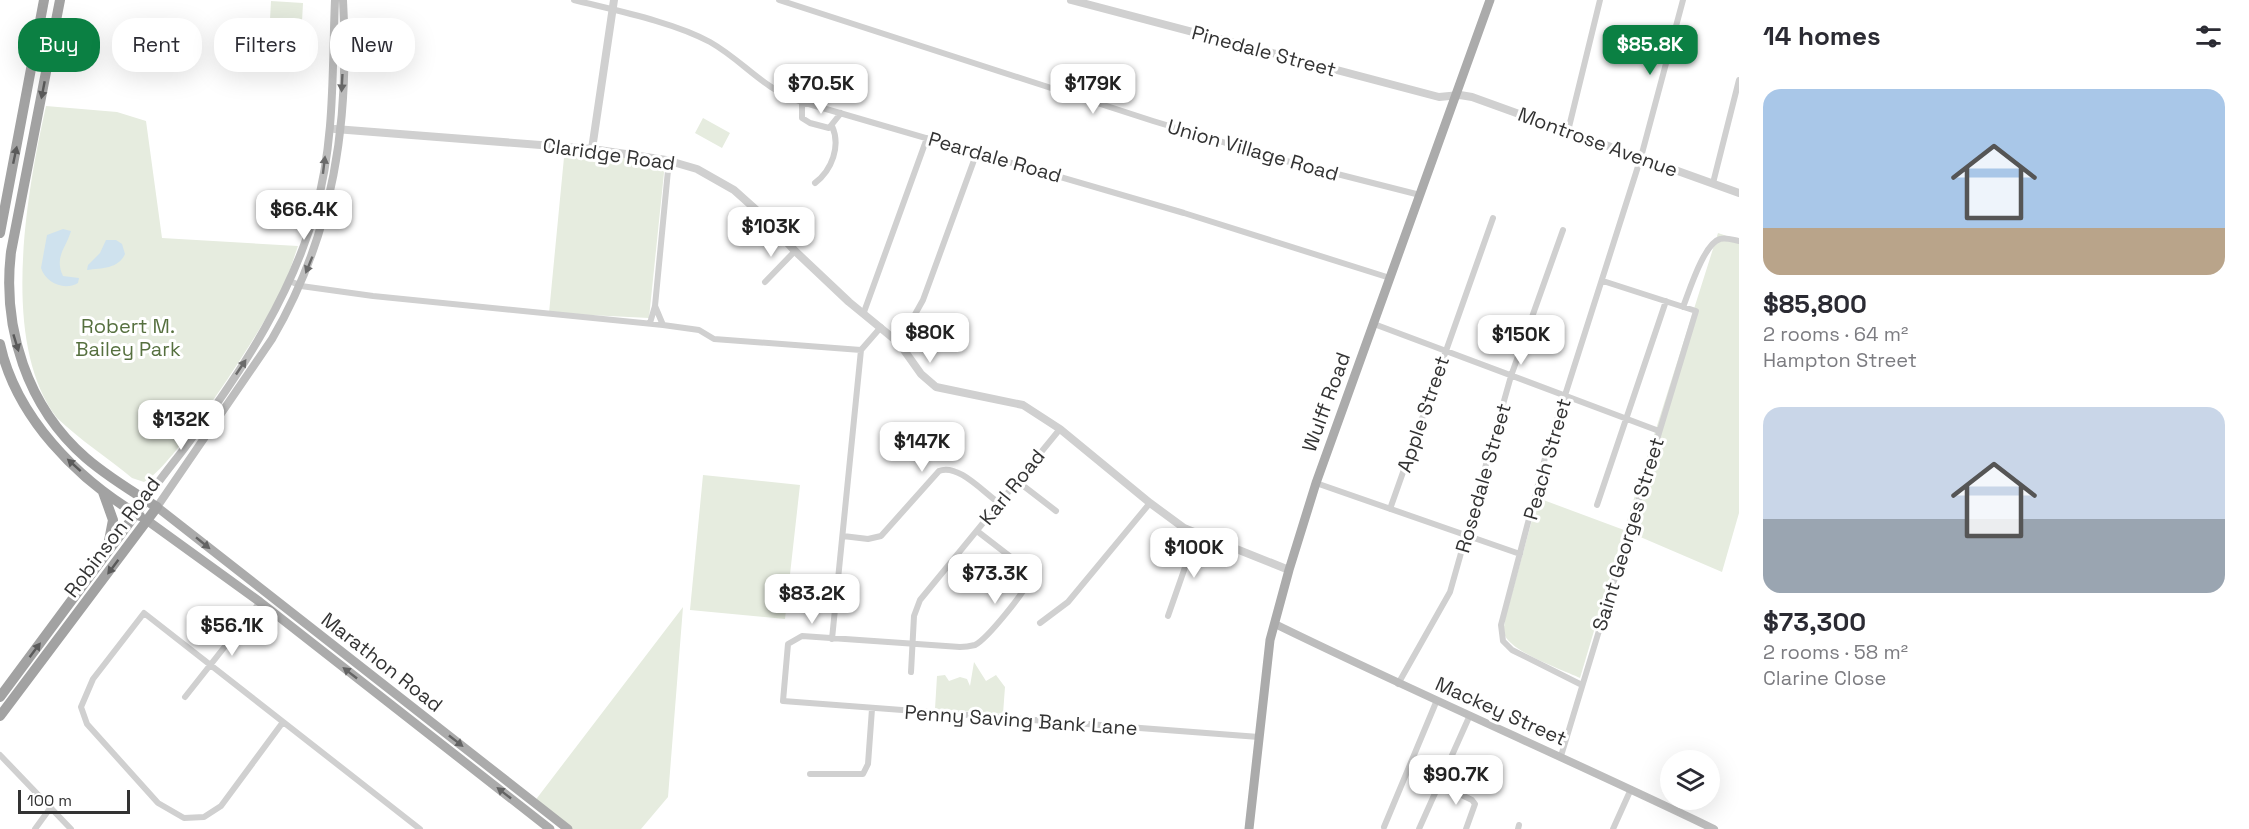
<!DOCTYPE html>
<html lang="en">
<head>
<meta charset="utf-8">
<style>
  body { margin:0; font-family:"Space Grotesk",sans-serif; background:#f2f2f3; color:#2b2b33; height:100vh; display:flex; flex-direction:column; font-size:22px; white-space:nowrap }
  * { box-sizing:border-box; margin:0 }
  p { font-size:20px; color:#7c7c81 }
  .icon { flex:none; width:33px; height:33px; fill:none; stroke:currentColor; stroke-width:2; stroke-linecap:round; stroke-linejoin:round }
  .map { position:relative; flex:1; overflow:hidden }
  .side { display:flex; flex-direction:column; background:#fff; width:510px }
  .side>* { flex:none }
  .banner { position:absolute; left:18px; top:18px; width:570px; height:54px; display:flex; gap:12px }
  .fabs { position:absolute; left:1660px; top:750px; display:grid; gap:12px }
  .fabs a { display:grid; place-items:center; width:60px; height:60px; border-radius:50%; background:#fff; box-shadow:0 6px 24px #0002; font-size:30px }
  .scale { position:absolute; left:18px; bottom:15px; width:112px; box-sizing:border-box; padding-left:6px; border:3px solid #333; border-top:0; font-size:16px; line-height:21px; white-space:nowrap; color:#333; -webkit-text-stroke:4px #fff; paint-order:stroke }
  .price { position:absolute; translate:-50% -51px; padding:0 14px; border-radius:12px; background:#fff; color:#222; font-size:20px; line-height:39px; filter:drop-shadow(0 2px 3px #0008) }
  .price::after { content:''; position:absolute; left:50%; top:36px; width:18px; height:14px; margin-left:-9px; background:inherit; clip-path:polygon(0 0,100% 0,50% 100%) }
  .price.on { background:#0b8043; color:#fff }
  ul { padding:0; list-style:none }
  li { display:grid; align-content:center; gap:12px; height:318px; padding:0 24px }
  li span { display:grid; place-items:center; height:186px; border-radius:18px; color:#555 }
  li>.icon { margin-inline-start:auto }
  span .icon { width:108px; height:108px; fill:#fffc; stroke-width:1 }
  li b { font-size:26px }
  h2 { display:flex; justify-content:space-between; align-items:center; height:72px; padding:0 24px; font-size:26px }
  .chip { padding:0 21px; border-radius:24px; background:#fff; box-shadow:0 6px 24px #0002; font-size:21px; line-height:54px }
  .chip.on { background:#0b8043; color:#fff }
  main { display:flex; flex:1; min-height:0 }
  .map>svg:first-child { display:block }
</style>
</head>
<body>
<main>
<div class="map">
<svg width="1739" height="829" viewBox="0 0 1739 829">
  <rect width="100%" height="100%" fill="#fff"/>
  <path fill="#e6ecdf" d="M271 1 303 3 302 22 270 20Z
    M270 23 302 25 301 44 269 42Z
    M46 106 117 112 146 121 162 238 298 246C292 263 287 281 278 297 260 332 173 468 144 482L132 478C108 458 80 440 57 418 0 344 26 195 46 106Z
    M703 118 730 133 722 148 695 133Z
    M565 147 665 163 649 318 549 313Z
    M1718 233 1739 240V513L1722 572 1624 530 1580 678C1563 670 1508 651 1504 633 1503 629 1505 623 1505 619L1538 498 1624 530Z
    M703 475 800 485 785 619 690 610Z
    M683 607 668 797 641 829H567L534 802Z
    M974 662 986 681 996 675 1005 687 1003 714 935 709 937 676 945 675 949 681 960 677 967 679 970 686Z"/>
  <path fill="#cfe2ee" d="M63 229 71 231C66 248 54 257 63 276L79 278 78 283C64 291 46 283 41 268L47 235Z
    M106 240H116L122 244 125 254C118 269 102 268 87 270L88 265 100 253Z"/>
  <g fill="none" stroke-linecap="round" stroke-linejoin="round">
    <path stroke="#d0d0d0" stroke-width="6" d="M574 0C614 10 674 22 710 42 745 62 761 88 802 102L1184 213 1390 278
      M779 0 1153 121 1286 161 1420 195
      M802 102V118L810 123 829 128 841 113
      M1568 131 1600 0
      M815 183C832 170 841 146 832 126
      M1713 183 1739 80
      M290 281 301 286 373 296 663 325 699 330 714 339 861 350
      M765 282 795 251
      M655 306 663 325
      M1683 307C1689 292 1704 243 1720 239 1726 237 1733 240 1739 241
      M864 312 927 138
      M650 323 655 306 669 160
      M1374 324 1659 431
      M899 343 923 300 977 152
      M1017 481 1056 511
      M1316 483 1520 554
      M1597 505 1666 301
      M1390 509 1493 218
      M977 531 1025 568 1030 578C1026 591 987 639 975 645 971 646 965 647 960 647L802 636 788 644 783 701 1259 737
      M843 536 868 539 881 536 939 471C958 463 984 493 999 503
      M1168 616 1197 533
      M1040 623 1068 602 1150 503
      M832 639 861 350 881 327
      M911 672 914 616 920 600 1060 429
      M1398 684 1450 592 1511 376 1563 230
      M1582 685 1512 650 1503 641 1501 625 1545 458 1641 157 1683 0
      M185 697 260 602
      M283 722 221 806 204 817 184 818 158 803 87 724 81 707 93 679 144 613C236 685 328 757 420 829
      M0 755 71 829
      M1561 756 1696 311 1603 281
      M810 774H863L868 764 872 709
      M1439 784 1472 800 1475 804 1466 829
      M1384 827 1437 700
      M35 829 51 807
      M1419 829 1470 715
      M1518 829 1519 825
      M1613 829 1631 789"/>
    <path stroke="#d0d0d0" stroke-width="8" d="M1071 0 1439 97 1460 95 1472 97 1739 193
      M335 129 592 149 666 160 697 169 734 190 762 215 795 251 849 302 899 343 921 374 936 387 1023 405 1060 429 1150 503 1184 528 1289 570
      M592 149 614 0"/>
    <path stroke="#bdbdbd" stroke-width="8" d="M146 500C160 478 177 459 192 438 244 368 293 292 316 208 335 141 332 68 335 0
      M157 507 272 339C334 233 350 121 343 0
      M1275 624C1420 695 1569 759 1714 829"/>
    <path stroke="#ababab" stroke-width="9" d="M157 507 568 829
      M148 521 260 602 550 829
      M1249 829 1270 640 1289 570 1316 483 1490 0"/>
    <path stroke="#a2a2a2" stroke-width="10" d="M0 233 44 0
      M0 344C16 417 77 479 140 516
      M103 492 113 520 108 546
      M0 697 146 500
      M0 716 157 507C133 492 108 477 86 458 27 407 2 328 11 252L60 0"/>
  </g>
  <defs><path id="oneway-solid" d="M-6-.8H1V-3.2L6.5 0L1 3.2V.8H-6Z" transform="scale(1.5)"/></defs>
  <g fill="#6a6a6a">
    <use href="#oneway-solid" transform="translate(342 83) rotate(93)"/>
    <use href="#oneway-solid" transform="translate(324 165) rotate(-83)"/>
    <use href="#oneway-solid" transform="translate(309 265) rotate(112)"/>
    <use href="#oneway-solid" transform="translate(241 367) rotate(-56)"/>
  </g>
  <g fill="#5a5a5a">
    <use href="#oneway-solid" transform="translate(43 90) rotate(101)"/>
    <use href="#oneway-solid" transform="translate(15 155) rotate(-78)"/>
    <use href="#oneway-solid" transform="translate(16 343) rotate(73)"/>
    <use href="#oneway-solid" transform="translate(74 465) rotate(-138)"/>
    <use href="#oneway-solid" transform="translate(113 567) rotate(127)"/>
    <use href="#oneway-solid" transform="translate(35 650) rotate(-53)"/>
  </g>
  <g fill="#636363">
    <use href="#oneway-solid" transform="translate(203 543) rotate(39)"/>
    <use href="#oneway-solid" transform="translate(350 673) rotate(-142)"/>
    <use href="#oneway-solid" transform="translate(456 741) rotate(38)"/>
    <use href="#oneway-solid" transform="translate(504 793) rotate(-142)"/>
  </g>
  <g text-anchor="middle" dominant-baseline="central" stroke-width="6" stroke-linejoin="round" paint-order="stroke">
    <g font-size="20" fill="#333" stroke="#fff">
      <text transform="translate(1264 51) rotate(15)">Pinedale Street</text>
      <text transform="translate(1598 142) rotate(20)">Montrose Avenue</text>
      <text transform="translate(1253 150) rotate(16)">Union Village Road</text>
      <text transform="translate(609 154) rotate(8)">Claridge Road</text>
      <text transform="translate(995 157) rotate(16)">Peardale Road</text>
      <text transform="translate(1326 402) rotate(-70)">Wulff Road</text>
      <text transform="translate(1423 414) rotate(-71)">Apple Street</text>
      <text transform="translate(1547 459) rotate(-74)">Peach Street</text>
      <text transform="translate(1483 478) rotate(-74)">Rosedale Street</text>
      <text transform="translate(1012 487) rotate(-51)">Karl Road</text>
      <text transform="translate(1628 534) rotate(-73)">Saint Georges Street</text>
      <text transform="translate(112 537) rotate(-53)">Robinson Road</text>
      <text transform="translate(382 662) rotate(38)">Marathon Road</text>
      <text transform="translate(1501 711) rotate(24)">Mackey Street</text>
      <text transform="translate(1021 720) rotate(4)">Penny Saving Bank Lane</text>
    </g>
    <g font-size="20" fill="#56703f" stroke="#fff">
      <text x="128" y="326">Robert M.<tspan x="128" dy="23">Bailey Park</tspan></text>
    </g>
  </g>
</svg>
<div class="fabs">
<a><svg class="icon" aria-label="layers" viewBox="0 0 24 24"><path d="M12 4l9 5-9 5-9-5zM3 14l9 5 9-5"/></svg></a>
</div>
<div class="scale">100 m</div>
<b class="price on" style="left:1650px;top:76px">$85.8K</b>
<b class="price" style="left:821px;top:115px">$70.5K</b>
<b class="price" style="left:1093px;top:115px">$179K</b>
<b class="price" style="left:304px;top:241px">$66.4K</b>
<b class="price" style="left:771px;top:258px">$103K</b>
<b class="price" style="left:930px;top:364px">$80K</b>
<b class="price" style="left:1521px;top:366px">$150K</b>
<b class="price" style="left:181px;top:451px">$132K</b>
<b class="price" style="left:922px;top:473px">$147K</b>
<b class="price" style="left:1194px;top:579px">$100K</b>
<b class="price" style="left:995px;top:605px">$73.3K</b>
<b class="price" style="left:812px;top:625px">$83.2K</b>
<b class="price" style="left:232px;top:657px">$56.1K</b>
<b class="price" style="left:1456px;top:806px">$90.7K</b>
<div class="banner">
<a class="chip on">Buy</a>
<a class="chip">Rent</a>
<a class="chip">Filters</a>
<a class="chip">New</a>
</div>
</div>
<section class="side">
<h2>14 homes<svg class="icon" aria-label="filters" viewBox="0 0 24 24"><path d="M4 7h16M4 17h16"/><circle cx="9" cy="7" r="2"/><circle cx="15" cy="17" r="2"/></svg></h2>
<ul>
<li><span style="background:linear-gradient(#a9c7e8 75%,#b9a48a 0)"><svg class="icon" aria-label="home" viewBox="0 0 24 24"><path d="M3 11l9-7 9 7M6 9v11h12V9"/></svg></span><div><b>$85,800</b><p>2 rooms · 64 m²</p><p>Hampton Street</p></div></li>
<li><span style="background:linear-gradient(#c9d6e8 60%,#9aa5b1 0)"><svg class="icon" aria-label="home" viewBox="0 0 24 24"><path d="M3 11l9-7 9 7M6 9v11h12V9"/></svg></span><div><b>$73,300</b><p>2 rooms · 58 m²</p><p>Clarine Close</p></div></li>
</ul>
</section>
</main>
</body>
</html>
